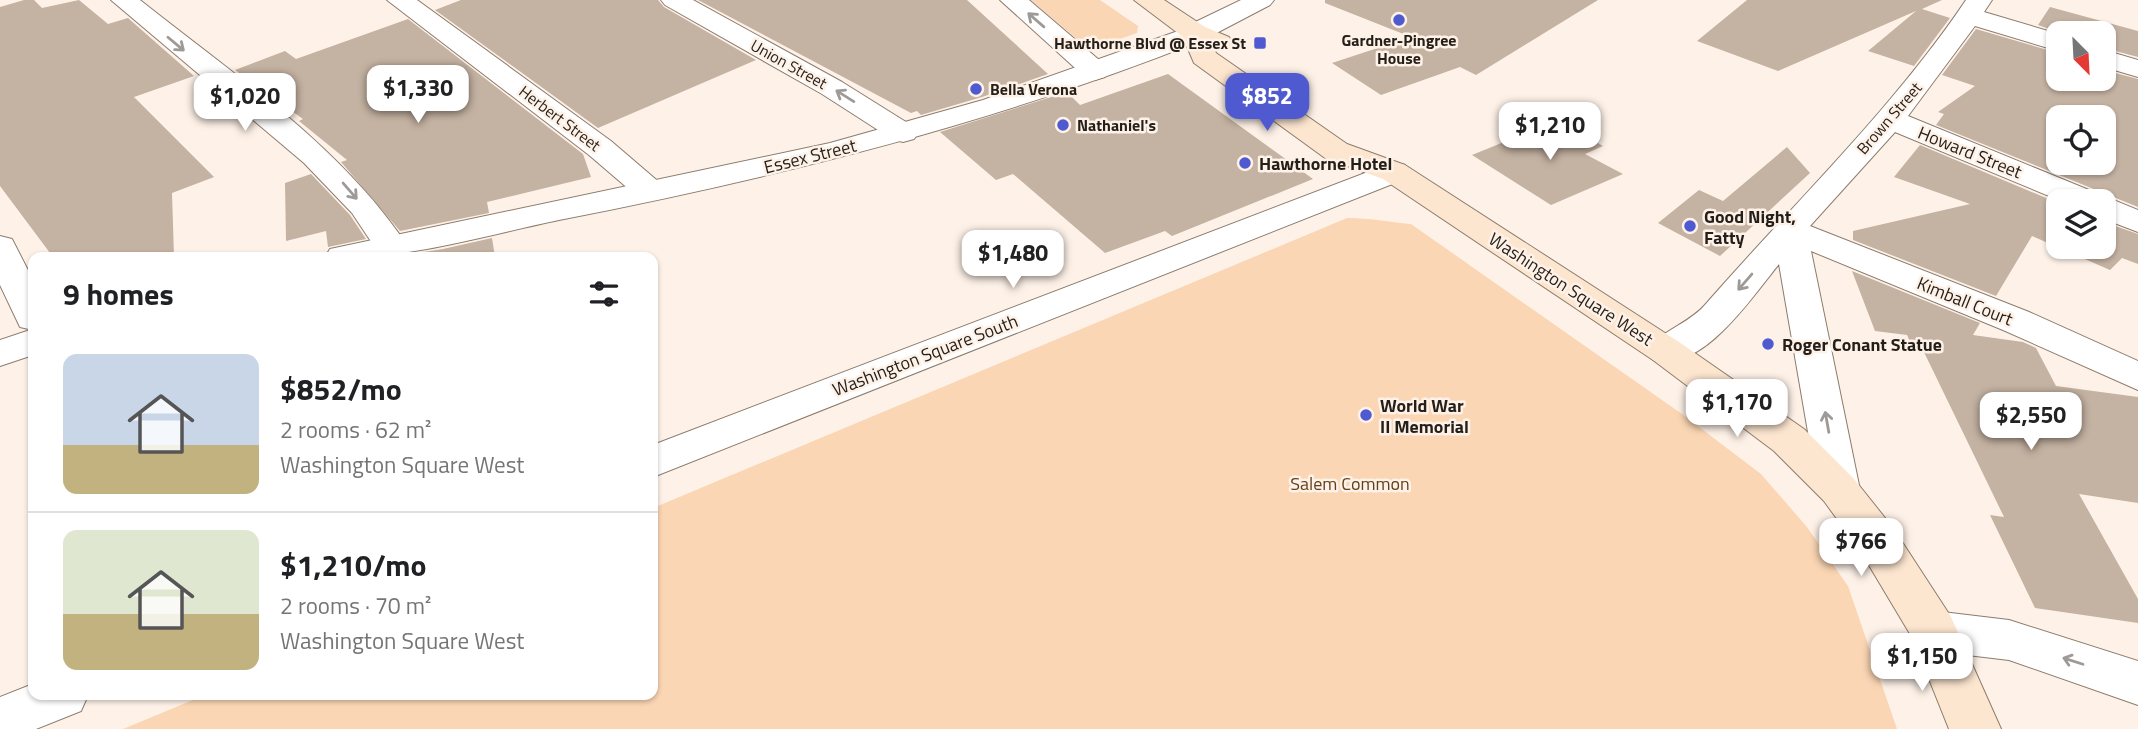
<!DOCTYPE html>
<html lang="en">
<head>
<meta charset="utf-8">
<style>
  body { margin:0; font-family:"Titillium Web",sans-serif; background:#f6f6f6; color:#202124; height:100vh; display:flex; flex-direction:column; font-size:26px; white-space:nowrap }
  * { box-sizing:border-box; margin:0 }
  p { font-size:23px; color:#757577 }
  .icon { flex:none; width:38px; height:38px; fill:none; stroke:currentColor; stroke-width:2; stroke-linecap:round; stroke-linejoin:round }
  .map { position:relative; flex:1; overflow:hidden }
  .sheet { position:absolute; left:28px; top:252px; width:630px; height:448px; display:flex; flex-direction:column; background:#fff; border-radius:14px; box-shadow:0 2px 5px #0004 }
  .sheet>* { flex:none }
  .needle { width:46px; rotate:156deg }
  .buttons { position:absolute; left:2046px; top:21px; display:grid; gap:14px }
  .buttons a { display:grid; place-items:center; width:70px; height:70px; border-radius:14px; background:#fff; box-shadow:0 2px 5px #0004; font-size:35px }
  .price { position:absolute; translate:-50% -60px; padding:0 16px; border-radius:14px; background:#fff; color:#222; font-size:23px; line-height:46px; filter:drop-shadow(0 2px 4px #0008) }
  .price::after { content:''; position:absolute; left:50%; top:42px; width:21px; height:16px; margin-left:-10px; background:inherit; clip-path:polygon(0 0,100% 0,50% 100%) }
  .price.active { background:#4f5ad0; color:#fff }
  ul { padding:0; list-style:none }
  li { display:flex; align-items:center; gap:21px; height:175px; padding:0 35px }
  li+li { border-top:2px solid #e0e0e0 }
  li span { display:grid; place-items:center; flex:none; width:196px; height:140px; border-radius:14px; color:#555 }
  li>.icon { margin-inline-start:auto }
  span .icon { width:84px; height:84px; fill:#fffc; stroke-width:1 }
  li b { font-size:30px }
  h2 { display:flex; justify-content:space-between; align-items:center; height:84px; padding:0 35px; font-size:30px }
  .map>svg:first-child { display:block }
</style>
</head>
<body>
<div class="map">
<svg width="2138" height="729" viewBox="0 0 2138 729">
  <rect width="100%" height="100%" fill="#fef2e8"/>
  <path fill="#fbd6b4" d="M1031 0H1100L1138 26 1137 33 1097 47 1085 46Z
    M1347 218C1370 218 1389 222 1411 224L1682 414 1761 474 1807 527 1848 586 1897 729H123L205 695H653V508Z"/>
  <path fill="#c4b2a2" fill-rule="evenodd" d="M24 0H34L42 8 79 0 108 24 128 18 194 76 134 97 214 177 172 193 174 257H53L0 186V7Z
    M461 0H658L664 7 756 60 598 128 435 10Z
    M698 0H967L1048 74 982 97 921 115 917 111 911 113Z
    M1325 0H1598L1476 75 1460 67 1381 95 1332 63 1411 37 1325 3Z
    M1747 0H1942L1922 9 1950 18 1914 66 1868 51 1916 11 1778 71 1697 41Z
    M2050 7 2138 31V57L2104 48V33H2060L2038 25Z
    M408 19 583 154 591 177 487 202 489 213 400 231 341 162 347 160 299 121 303 119 235 70 285 51 296 59Z
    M1976 29 2058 53V79H2104V70L2138 79V207L1936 125 1944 114 1938 112 1975 86 1942 75ZM2058 117H2104V163H2058Z
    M1168 74 1313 179 1172 236 1165 231 1105 253 1013 174 996 180 940 132 1067 92 1080 105Z
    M1558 120 1603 146 1585 154 1623 174 1551 205 1472 155Z
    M1920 145 2058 203V247H2104V222L2138 234V264L2122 258 2110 270 2032 236 1996 296 1853 240V231L1970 204 1894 177Z
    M1787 147 1810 173 1720 256 1658 223 1699 190 1723 201Z
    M311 174 350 215 366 239 328 247 326 231 286 241 285 183Z
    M492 238 495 257H392L443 249Z
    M1852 271 1980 323 1973 335 2023 342 2036 348 2056 386 2138 397V503L2079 494 2138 599V623L2035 608 1990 515 2004 517 1922 348 1912 346 1907 335 1875 331Z"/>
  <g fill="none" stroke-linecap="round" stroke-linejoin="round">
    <g stroke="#8c7c6d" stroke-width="2">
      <path id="minor" d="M111 0H140C234 75 339 144 407 245L402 252 390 255 378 252 352 213 304 163Z
        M387 0H417L611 141 660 183 665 190 660 197 649 200 638 197 589 155Z
        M661 0H693L842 82 914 127 918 133 914 139 903 142 892 139 822 94 665 5Z
        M1000 0H1029L1105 65 1109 71 1105 77 1095 80 1085 77Z
        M1241 0H1274L1270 5 1205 39H1185L1181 33 1185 27Z
        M1966 0H1992L1984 12 2058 34V51L1975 26 1908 116 2138 210V232L2104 219V201H2061L1895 132 1810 226 2029 312 2138 361V390L2003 330 1811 251 1860 490 1854 501 1839 506 1824 501 1818 490 1779 264C1752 297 1702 374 1653 360L1647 351C1660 331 1688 324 1704 306 1792 205 1892 110 1966 0Z
        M2104 50 2138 60V77L2104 67Z
        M0 236 12 239 33 280V330L20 327 0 285Z
        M1934 611 2009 620 2138 661V705L2009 660 1934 651 1917 645 1910 631 1917 617Z"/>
    </g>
    <g stroke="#8c7c6d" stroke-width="2">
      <path id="tertiary" d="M1195 25 1205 27 1209 33 1205 39C992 124 783 176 559 220 482 236 403 261 325 257L330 249 830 143 983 100Z
        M1394 162 1405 165 1410 172 1405 179 653 477V445Z
        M33 329V355L0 366V340Z
        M33 684V695H88L81 711 36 729H0V697Z"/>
    </g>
    <g stroke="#8c7c6d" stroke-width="2">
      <path id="secondary" d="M1134 0H1164L1205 27 1229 37 1233 43 1229 49 1215 50 1216 53 1347 144 1405 165 1679 342 1804 429 1854 479 1893 528 1951 617 2001 729H1949L1913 639 1861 552 1824 501 1774 451 1653 360 1383 179 1325 158 1194 63 1183 37Z"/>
    </g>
    <use href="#minor" fill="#fff" fill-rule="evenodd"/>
    <use href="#tertiary" fill="#fff" fill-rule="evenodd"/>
    <use href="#secondary" fill="#fde6d0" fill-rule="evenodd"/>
  </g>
  <defs><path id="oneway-shaft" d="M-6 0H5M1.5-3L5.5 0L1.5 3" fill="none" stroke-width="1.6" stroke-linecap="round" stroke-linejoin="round" transform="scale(1.75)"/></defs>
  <g stroke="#9d9a98">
    <use href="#oneway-shaft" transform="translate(1036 20) rotate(-139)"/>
    <use href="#oneway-shaft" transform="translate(176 44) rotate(40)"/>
    <use href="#oneway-shaft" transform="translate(845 96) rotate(-148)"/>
    <use href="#oneway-shaft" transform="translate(350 191) rotate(49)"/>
    <use href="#oneway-shaft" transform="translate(1745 282) rotate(131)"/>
    <use href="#oneway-shaft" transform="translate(1827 422) rotate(-100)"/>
    <use href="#oneway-shaft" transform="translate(2073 661) rotate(-162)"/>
  </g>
  <g fill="#4f5ad0" stroke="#fef2e8" stroke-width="2.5">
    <circle cx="1399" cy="20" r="7"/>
    <rect x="1253" y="36" width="14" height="14" rx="3.5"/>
    <circle cx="976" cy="89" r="7"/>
    <circle cx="1063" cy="125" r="7"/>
    <circle cx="1245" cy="163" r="7"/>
    <circle cx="1690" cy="226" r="7"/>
    <circle cx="1768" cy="344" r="7"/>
    <circle cx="1366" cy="415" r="7"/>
  </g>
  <g text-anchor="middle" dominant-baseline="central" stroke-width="5" stroke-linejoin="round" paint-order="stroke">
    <g font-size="16" font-weight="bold" fill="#251f19" stroke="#fef2e8" text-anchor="start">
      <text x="1399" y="40" text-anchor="middle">Gardner-Pingree<tspan x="1399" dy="18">House</tspan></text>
      <text x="1246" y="43" text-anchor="end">Hawthorne Blvd @ Essex St</text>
      <text x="990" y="89">Bella Verona</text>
      <text x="1077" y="125">Nathaniel's</text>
    </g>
    <g font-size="16" fill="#251f19" stroke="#fef2e8">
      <text transform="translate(789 64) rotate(29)">Union Street</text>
      <text transform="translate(560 118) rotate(37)">Herbert Street</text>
      <text transform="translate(1889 118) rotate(-49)">Brown Street</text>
    </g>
    <g font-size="18" fill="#251f19" stroke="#fef2e8">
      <text transform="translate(1970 152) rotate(22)">Howard Street</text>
      <text transform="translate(810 156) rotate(-14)">Essex Street</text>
      <text transform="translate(1571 289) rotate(33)">Washington Square West</text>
      <text transform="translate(1965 301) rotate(22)">Kimball Court</text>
      <text transform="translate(925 355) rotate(-21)">Washington Square South</text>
    </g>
    <g font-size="18" font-weight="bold" fill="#251f19" stroke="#fef2e8" text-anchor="start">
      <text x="1259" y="163">Hawthorne Hotel</text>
      <text x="1704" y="216">Good Night,<tspan x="1704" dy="21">Fatty</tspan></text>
      <text x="1782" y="344">Roger Conant Statue</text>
      <text x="1380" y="405">World War<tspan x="1380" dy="21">II Memorial</tspan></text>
    </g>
    <g font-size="18" fill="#633f19" stroke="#fef2e8">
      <text x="1350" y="483">Salem Common</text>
    </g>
  </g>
</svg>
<div class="buttons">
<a><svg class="needle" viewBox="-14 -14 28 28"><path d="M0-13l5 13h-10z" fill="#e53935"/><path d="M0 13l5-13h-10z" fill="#757577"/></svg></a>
<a><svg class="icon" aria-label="locate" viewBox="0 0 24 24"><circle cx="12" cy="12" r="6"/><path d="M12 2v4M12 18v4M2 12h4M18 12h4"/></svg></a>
<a><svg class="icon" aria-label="layers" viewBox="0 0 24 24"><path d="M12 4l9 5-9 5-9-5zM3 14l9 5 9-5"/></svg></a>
</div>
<b class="price" style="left:418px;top:125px">$1,330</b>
<b class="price" style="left:245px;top:133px">$1,020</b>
<b class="price active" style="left:1267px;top:133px">$852</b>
<b class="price" style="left:1550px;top:162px">$1,210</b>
<b class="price" style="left:1013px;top:290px">$1,480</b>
<b class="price" style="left:1737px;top:439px">$1,170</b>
<b class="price" style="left:2031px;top:452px">$2,550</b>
<b class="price" style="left:1861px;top:578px">$766</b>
<b class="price" style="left:1922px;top:693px">$1,150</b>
<section class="sheet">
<h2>9 homes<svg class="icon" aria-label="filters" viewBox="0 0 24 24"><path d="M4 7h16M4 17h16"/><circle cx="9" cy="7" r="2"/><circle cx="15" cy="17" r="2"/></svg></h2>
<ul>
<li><span style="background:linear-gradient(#c9d6e8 65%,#c2b280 0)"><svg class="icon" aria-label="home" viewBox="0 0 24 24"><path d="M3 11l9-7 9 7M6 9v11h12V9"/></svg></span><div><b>$852/mo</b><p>2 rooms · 62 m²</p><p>Washington Square West</p></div></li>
<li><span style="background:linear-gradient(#dfe7d0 60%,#c2b280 0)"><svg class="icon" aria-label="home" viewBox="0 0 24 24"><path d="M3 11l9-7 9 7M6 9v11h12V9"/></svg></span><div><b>$1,210/mo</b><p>2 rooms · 70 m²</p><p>Washington Square West</p></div></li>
</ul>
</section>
</div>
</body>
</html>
